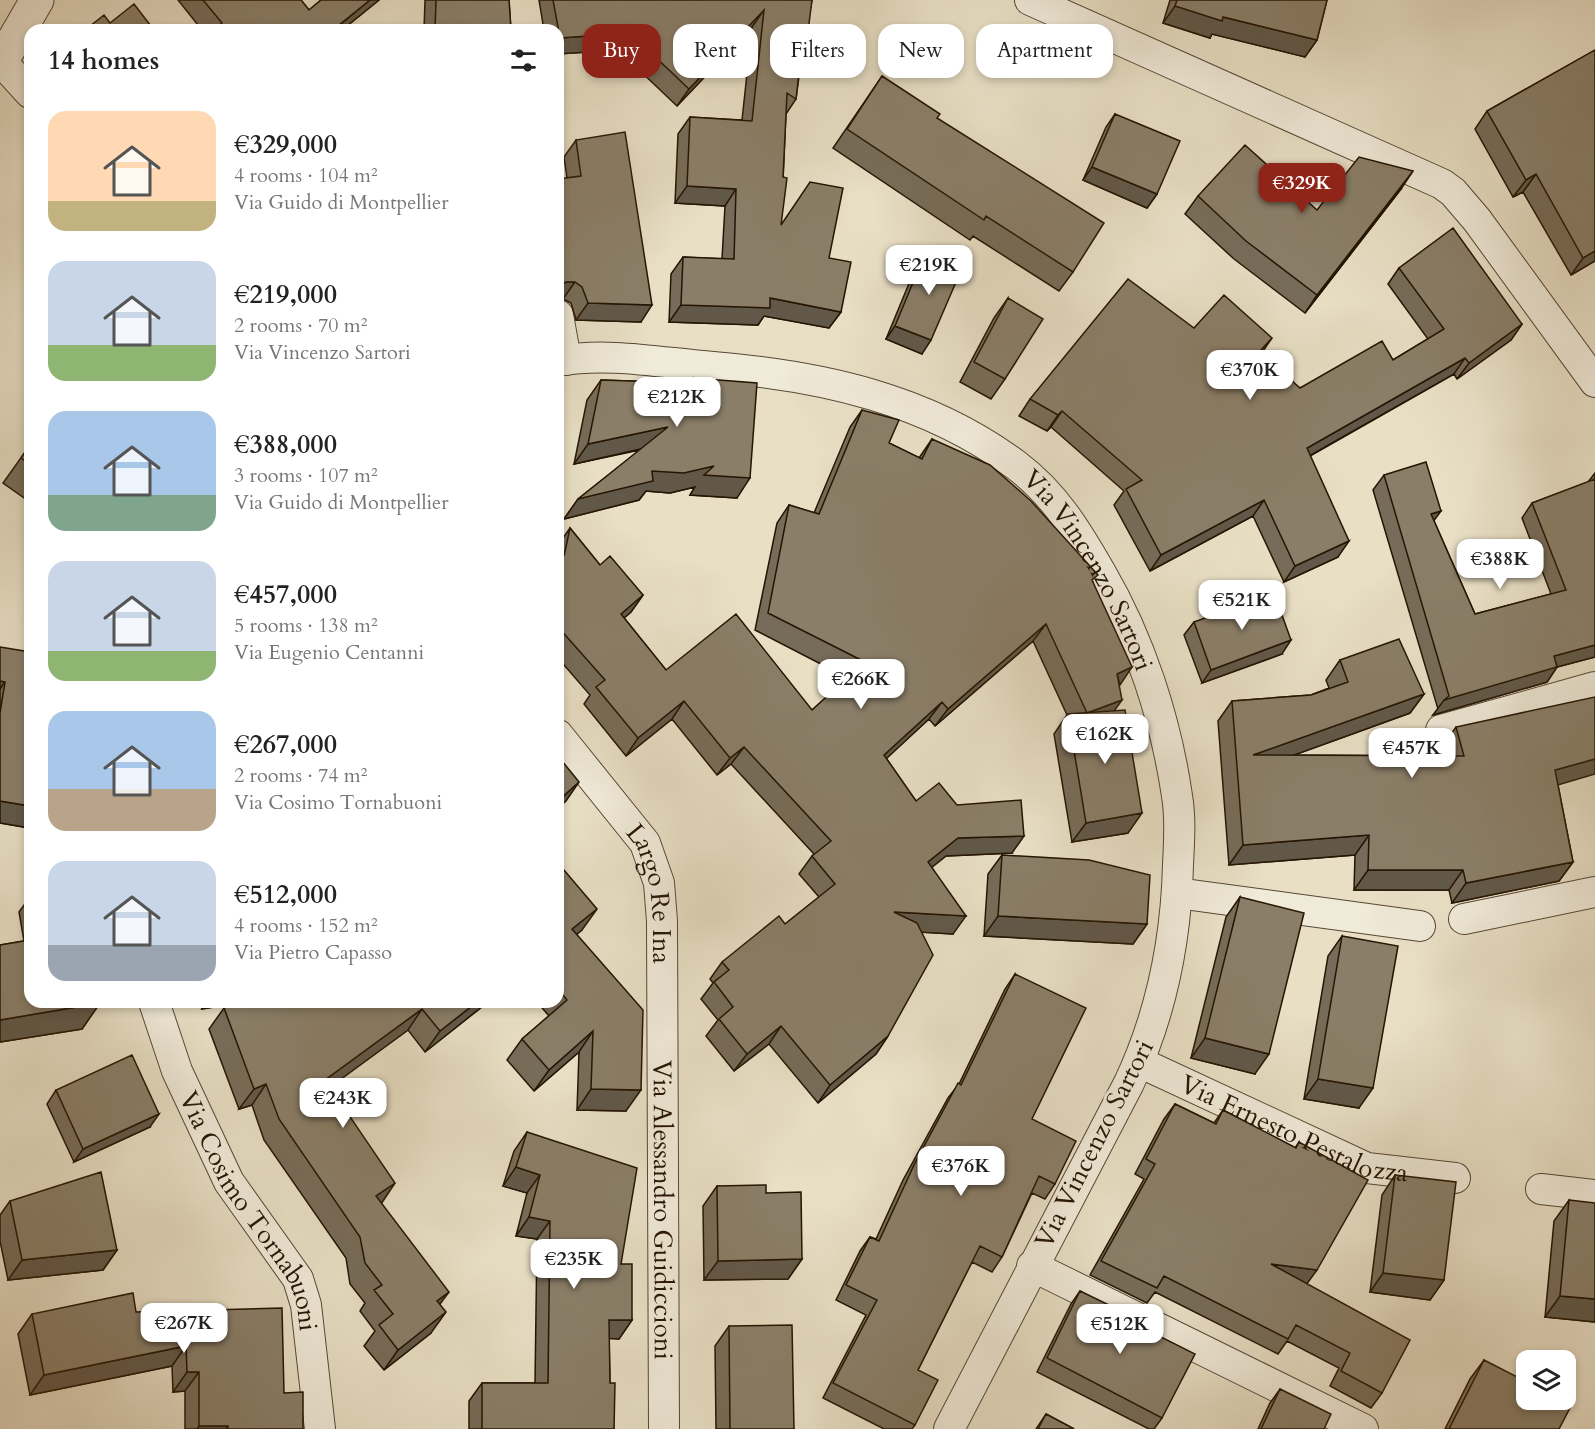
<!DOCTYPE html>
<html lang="en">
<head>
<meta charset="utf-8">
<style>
  body { margin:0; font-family:Cardo,serif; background:#f6f6f6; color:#222; height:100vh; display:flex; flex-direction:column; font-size:22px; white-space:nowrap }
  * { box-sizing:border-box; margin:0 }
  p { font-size:20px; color:#767676 }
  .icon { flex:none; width:33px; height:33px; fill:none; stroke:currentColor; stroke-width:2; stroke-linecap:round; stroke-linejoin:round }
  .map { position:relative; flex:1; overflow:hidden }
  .details { position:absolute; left:24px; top:24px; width:540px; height:984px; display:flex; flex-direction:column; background:#fff; border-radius:18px; box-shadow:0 3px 9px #0003 }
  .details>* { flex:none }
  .guide { position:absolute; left:582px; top:24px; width:570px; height:54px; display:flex; gap:12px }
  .controls { position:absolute; left:1516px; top:1350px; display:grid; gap:12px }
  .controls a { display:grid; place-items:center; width:60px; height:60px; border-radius:12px; background:#fff; box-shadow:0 3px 9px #0003; font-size:30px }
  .price { position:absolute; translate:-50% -51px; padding:0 14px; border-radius:12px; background:#fff; color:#222; font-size:20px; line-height:39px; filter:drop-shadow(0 2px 3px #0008) }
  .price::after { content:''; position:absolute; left:50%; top:36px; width:18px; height:14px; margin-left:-9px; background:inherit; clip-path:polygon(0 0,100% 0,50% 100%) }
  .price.on { background:#8f2418; color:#fff }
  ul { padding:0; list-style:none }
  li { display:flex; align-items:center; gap:18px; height:150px; padding:0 24px }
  li span { display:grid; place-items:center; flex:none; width:168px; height:120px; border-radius:18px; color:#555 }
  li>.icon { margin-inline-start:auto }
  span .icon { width:72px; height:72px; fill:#fffc; stroke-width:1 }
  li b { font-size:26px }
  h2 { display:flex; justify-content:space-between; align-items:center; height:72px; padding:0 24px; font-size:26px }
  .chip { padding:0 21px; border-radius:18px; background:#fff; box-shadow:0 3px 9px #0003; font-size:21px; line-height:54px }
  .chip.on { background:#8f2418; color:#fff }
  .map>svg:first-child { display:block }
</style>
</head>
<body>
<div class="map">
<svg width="1595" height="1429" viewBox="0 0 1595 1429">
  <rect width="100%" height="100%" fill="#e8dfc5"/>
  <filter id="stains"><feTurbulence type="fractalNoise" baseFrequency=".00333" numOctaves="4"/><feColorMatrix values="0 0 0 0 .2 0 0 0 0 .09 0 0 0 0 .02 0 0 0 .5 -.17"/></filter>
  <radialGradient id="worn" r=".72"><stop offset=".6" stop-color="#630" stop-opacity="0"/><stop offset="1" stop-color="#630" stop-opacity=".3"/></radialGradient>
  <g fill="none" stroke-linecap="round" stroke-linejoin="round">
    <g stroke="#564834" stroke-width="32">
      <g id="minor">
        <path d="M1030 0 1442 184 1453 192 1477 220 1595 382"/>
        <path d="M2 62 30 93"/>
        <path d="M558 315 566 360"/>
        <path id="s1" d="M558 361C609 352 662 363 713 367 822 376 927 399 1016 465 1055 494 1078 533 1101 573 1140 640 1166 720 1177 796 1181 819 1179 842 1178 865 1176 942 1162 1013 1129 1083L949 1429"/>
        <path d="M1441 730 1595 687"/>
        <path id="s2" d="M558 735 645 843 659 883 662 921 664 1429"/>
        <path d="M1177 893 1420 926"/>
        <path d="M1464 919 1595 892"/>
        <path id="s3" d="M154 1002 177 1071 229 1182 298 1279 306 1305 320 1429"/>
        <path id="s4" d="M1139 1062 1367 1168 1455 1178"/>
        <path d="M1541 1189 1595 1195"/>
        <path d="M1032 1266 1363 1429"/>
      </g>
    </g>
    <g stroke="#564834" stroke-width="35">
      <path id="tertiary" d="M0 64 37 0"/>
    </g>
    <use href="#minor" stroke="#f0ead9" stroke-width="30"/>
    <use href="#tertiary" stroke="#f0ead9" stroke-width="33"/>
  </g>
  <path fill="#776c59" stroke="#251503" stroke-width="1.5" d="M178 0H301L309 10 321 0H379L342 30H202Z
    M425 0H509L511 30H424Z
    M539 0H812L802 54 796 99 786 114 781 225 829 258 841 312 829 328 764 316 758 325 669 322 671 274 683 257 722 259 725 206 675 203 678 134 690 117 742 120 752 27 677 106 618 50 558 54V30H544Z
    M1170 0H1327L1317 40 1305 57 1212 34 1210 38 1163 23Z
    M1595 50V261L1571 275 1523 192 1513 197 1475 129 1487 111Z
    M882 76 937 118 1073 272 1059 291 973 236 970 240 833 148Z
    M1115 114 1157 194 1147 208 1083 180 1106 127Z
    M576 140 641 322 576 320 571 303 563 299 567 178 564 157Z
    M1401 189 1305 313 1234 259 1185 214 1198 196 1317 210Z
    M926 251 922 354 886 339 917 264Z
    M1399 268 1522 324 1511 340 1457 379 1454 374 1310 456 1338 557 1284 582 1253 516 1150 571 1114 505 1124 491 1051 427 1047 431 1019 416 1030 399 1194 328 1261 353 1263 366 1300 388 1393 360 1428 339 1388 284Z
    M1008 298 1005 379 991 399 960 382 994 318Z
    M693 378 737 498 690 495 695 487 670 493 646 491 639 500 564 519 578 499 640 450 574 464 587 400 601 380 690 383Z
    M862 410 889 443 919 458 932 439 1093 582 1119 685 1114 711 1128 833 1072 842 1054 734 1067 715 1033 641 935 726 929 719 886 758 916 801 957 805 1012 853 946 856 932 867 953 934 922 932 888 1036 876 1054 818 1103 769 1044 734 1071 706 1036 718 1020 701 999 713 983 710 979 722 962 785 924 819 897 799 874 812 856 814 854 731 764 717 775 672 719 626 756 584 704 590 695 558 658V526L561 541 570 528 600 565 643 595 631 612 624 618 666 670 812 710 848 678 755 630 777 523 789 505 814 513 850 427Z
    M30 445V502L3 483Z
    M1595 473V657L1557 667 1547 682 1433 715 1438 709 1373 490 1384 475 1434 521 1475 614 1551 594 1522 518 1532 503 1588 482Z
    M1194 622 1282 654 1202 683 1184 635Z
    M0 647 30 828 0 823Z
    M1340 660 1424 694 1410 713 1294 755 1445 756 1442 747 1456 727 1558 785 1573 862 1559 881 1452 903 1449 890H1354L1355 855 1229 865 1218 721 1232 701 1311 695 1329 688 1326 680Z
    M1002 855 1147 924 1133 944 984 936 988 874Z
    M558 863 582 930 577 934 626 1111 577 1110 579 1052 534 1091 507 1060 522 1039 549 1016 537 1002H558Z
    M30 897V1002L100 1003 82 1029 0 1042V945L24 941 19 912Z
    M1240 897 1255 1074 1191 1058 1226 917Z
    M1342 936 1359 1108 1304 1099 1328 956Z
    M1015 974 1032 1119 1055 1184 1045 1199 1032 1193 1002 1257 992 1272 972 1262 918 1370 915 1425 912 1429H884L823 1398 866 1315 836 1300 860 1251 870 1237 876 1239 903 1180 948 1098 959 1084 1005 989Z
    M199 1002H488L425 1052 408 1030 330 1087 381 1203 440 1305 431 1333 384 1370 364 1346 375 1331 360 1311 365 1303 350 1284 346 1258 264 1140 252 1105 239 1109 209 1029 224 1008 233 1004 202 1009Z
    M56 1090 150 1127 74 1162 47 1104Z
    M1175 1104 1214 1123 1223 1110 1295 1148 1299 1142 1307 1284 1382 1393 1371 1408 1330 1386 1339 1368 1287 1341 1278 1354 1155 1292 1147 1303 1090 1275 1144 1179 1135 1174 1164 1119Z
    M527 1132 621 1264 632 1320 619 1339 609 1338 610 1383 614 1429H469V1401L482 1383H535L537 1239 516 1236 527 1193 503 1186 514 1151Z
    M1395 1175 1444 1280 1430 1300 1370 1292 1382 1195Z
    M717 1186 766 1193 802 1259 788 1279 704 1280 703 1206Z
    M1569 1200 1595 1322 1545 1317 1554 1221Z
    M10 1201 117 1250 103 1270 8 1280 0 1241V1215Z
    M1080 1291 1137 1325 1162 1418 1154 1429H1149L1037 1372 1071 1304Z
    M136 1312 284 1393 303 1429H185V1391L173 1392 172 1366 30 1395 18 1334 32 1314Z
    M729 1326 794 1429H716L715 1346Z
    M1484 1360 1559 1429H1445L1470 1379Z
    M1280 1389 1324 1429H1258L1270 1403Z
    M1046 1414 1074 1429H1036Z"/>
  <path fill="#615849" stroke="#251503" stroke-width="1.5" d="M370 0H379L342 30H334Z
    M1175 6 1223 17 1317 40 1305 57 1212 34 1210 38 1163 23Z
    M764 10 752 27 677 106 689 89Z
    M630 33 618 50 558 54V40L560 38Z
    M1092 167 1157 194 1147 208 1083 180Z
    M1413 171 1401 189 1305 313 1317 295Z
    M1536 174 1523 192 1513 197 1526 180Z
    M687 186 736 189 725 206 675 203Z
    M1595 251V261L1571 275 1583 258Z
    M566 282H575L563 299 558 298V286Z
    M770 298 841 312 829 328 764 316 758 325 669 322 681 305Z
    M588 303 652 305 641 322 576 320Z
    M1522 324 1511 340 1457 379 1469 363Z
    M895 326 931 340 922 354 886 339Z
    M1272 338 1261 354 1260 351Z
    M1465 358 1454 374 1295 464 1307 448Z
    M1062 411 1051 427 1047 431 1058 415Z
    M668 427 654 446 574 464 588 444Z
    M714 466 750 478 737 498 690 495 695 487 670 493 646 491 639 500 564 519 578 499 652 471Z
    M1264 500 1253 516 1150 571 1161 555Z
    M1441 511 1430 526 1431 514Z
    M1349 541 1338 557 1284 582 1295 566Z
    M643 595 631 612 608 632 621 614Z
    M1046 624 1033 641 935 726 948 709Z
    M1291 640 1282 654 1202 683 1211 670Z
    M1595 645V657L1557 667 1547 682 1433 715 1444 700 1554 656Z
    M1132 667 1120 685 1117 674Z
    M0 681 5 682 0 689Z
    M1424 694 1410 713 1239 775 1253 755Z
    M1122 700 1109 718 1087 713Z
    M684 701 672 719 626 756 638 738Z
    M942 702 929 719 872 772 884 755Z
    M744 747 731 764 717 775 730 758Z
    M1595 759V774L1541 790 1555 770Z
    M579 782 566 801 558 808V801Z
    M0 801 30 806V828L0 823Z
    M1142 813 1128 833 1072 842 1086 823Z
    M1369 835 1355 855 1229 865 1243 845Z
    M1024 836 1012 853 946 856 916 880 928 862 958 838Z
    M1573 862 1559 881 1452 903 1466 883Z
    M1368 870H1463L1449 890H1354Z
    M597 909 582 930 558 950 572 929Z
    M894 912 966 916 953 934 882 930Z
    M998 916 1147 924 1133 944 984 936Z
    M207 1002H244L202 1009Z
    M477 1002H488L425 1052 440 1031Z
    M100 1003 82 1029 0 1042V1020Z
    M422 1009 408 1030 311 1101 325 1080Z
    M781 1026 769 1044 734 1071 747 1054Z
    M593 1031 579 1052 534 1091 549 1070Z
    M888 1036 876 1054 818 1103 830 1085Z
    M1205 1038 1269 1054 1255 1074 1191 1058Z
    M1318 1079 1373 1088 1359 1108 1304 1099Z
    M266 1084 252 1105 239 1109 254 1089Z
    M591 1089 641 1090 626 1111 577 1110Z
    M159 1114 150 1127 74 1162 83 1149Z
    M516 1167 540 1175 527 1193 503 1186Z
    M395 1183 381 1204 376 1196Z
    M529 1217 550 1221 537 1239 516 1236Z
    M117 1250 103 1270 8 1280 22 1260Z
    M802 1259 788 1279 704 1280 718 1261Z
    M1271 1264 1317 1270 1306 1285Z
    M1383 1273 1444 1280 1430 1300 1370 1292Z
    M449 1292 434 1312 437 1301Z
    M1560 1296 1595 1299V1322L1545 1317Z
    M446 1312 431 1333 384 1370 398 1350Z
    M609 1320H632L619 1339 596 1338Z
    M186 1346 172 1366 30 1395 44 1375Z
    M187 1372H199L185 1391 173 1392Z
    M199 1426H228L226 1429H197Z"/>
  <path fill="#8a7e68" stroke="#251503" stroke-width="1.5" d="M203 0H301L309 10 321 0H370L334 29 335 30H214L222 23Z
    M436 0H509L511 30H435Z
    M553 0H812L806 47H802L796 99 787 93 783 177 787 178 781 225 810 182 843 188 829 258 851 262 841 312 770 298V308L681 305 683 257 734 259 736 189 687 186 690 117 752 121 764 10 689 89 630 33 560 38Z
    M1177 0H1327L1317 40 1223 17 1222 21 1175 6Z
    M134 4 154 30H85L104 15 110 23Z
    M1595 50V251L1583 258 1536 174 1526 180 1487 111Z
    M882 76 940 114 937 118 1104 223 1073 272 986 216 984 220 847 129Z
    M1115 114 1180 141 1157 194 1092 167Z
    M625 132 652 305 588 303 582 287 575 282H566L558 286V179L581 176 576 140Z
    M1245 145 1317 210 1359 157 1413 171 1317 295 1246 241 1198 196Z
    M1453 228 1522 324 1469 363 1465 358 1307 448 1349 541 1295 566 1264 500 1161 555 1126 489 1142 480 1062 411 1058 415 1030 399 1128 279 1194 328 1224 295 1272 338 1260 351 1268 359 1262 367 1271 362 1300 388 1382 341 1393 360 1444 329 1399 268Z
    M926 251 963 266 931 340 895 326Z
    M1008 298 1043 319 1005 379 974 362Z
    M693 378 757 383 750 478 704 475 714 466 684 473 652 471 653 481 578 499 668 427 588 444 601 380 693 383Z
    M862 410 899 420 889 443 922 459 932 439 990 465 1031 501 1098 575 1092 580 1132 667 1117 674 1122 700 1087 713 1046 624 948 709 942 702 884 755 916 801 939 783 957 805 1021 800 1024 836 958 838 928 862 966 916 894 912 917 923 933 955 888 1036 830 1085 781 1026 747 1054 719 1019 733 1007 714 982 729 970 722 962 779 916 785 924 835 884 812 856 831 841 744 747 730 758 684 701 638 738 596 687 605 680 558 627V526L564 556 570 528 600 565 610 556 643 595 621 614 666 670 736 614 812 710 865 662 768 613 789 505 819 514Z
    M30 445V464L21 458Z
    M1426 462 1441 511 1431 514 1475 614 1566 590 1532 503 1595 479V645L1554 656 1557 667 1444 700 1449 696 1384 475Z
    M1274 593 1291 640 1211 670 1194 622Z
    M1399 639 1424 694 1253 755 1464 756 1456 727 1595 697V759L1555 770 1573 862 1466 883 1463 870H1368L1369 835 1243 845 1232 701 1311 695 1348 682 1340 660Z
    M0 647 30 652V806L0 801V713L5 682 0 681Z
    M1125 710 1142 813 1086 823 1068 714Z
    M558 756 579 782 558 801Z
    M1002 855 1089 860 1150 875 1147 924 998 916Z
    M558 863 597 909 572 929 643 1010 641 1090 591 1089 593 1031 549 1070 522 1039 567 1000 558 989Z
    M1240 897 1304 913 1269 1054 1205 1038Z
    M1342 936 1398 946 1373 1088 1318 1079Z
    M30 940V1002H100V1003L0 1020V945Z
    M1015 974 1086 1008 1032 1119 1076 1141 1055 1184 1039 1176 1002 1257 980 1246 918 1370 938 1380 915 1425 833 1383 877 1300 846 1285 870 1237 879 1241 914 1165 958 1083 961 1085Z
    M237 1002H477L440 1031 422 1009 325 1080 395 1183 376 1196 449 1292 437 1301 446 1312 398 1350 379 1325 393 1314 374 1290 382 1285 365 1263 360 1237 279 1119 266 1084 254 1089 224 1008Z
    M132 1055 159 1114 83 1149 56 1090Z
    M1175 1104 1216 1124 1223 1110 1296 1148 1299 1142 1368 1180 1317 1270 1271 1264 1410 1340 1382 1393 1341 1371 1350 1353 1296 1325 1288 1339 1164 1276 1157 1288 1101 1261 1155 1164 1146 1159Z
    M527 1132 637 1168 621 1264H632V1320H609L610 1383H615L614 1429H482V1383H548L550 1221 529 1217 540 1175 516 1167Z
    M101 1172 117 1250 22 1260 10 1201Z
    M1395 1175 1456 1182 1444 1280 1383 1273Z
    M766 1185V1193L801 1192 802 1259 718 1261 717 1186Z
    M1569 1200 1595 1203V1299L1560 1296Z
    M1080 1291 1140 1320 1137 1325 1195 1354 1162 1418 1047 1358Z
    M133 1293 136 1312 282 1308 284 1393 303 1392V1429H228V1426H199V1372H187L186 1346 44 1375 32 1314Z
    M792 1325 794 1429H730L729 1326Z
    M1484 1360 1527 1382V1400H1563L1572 1404 1559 1429H1449Z
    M1280 1389 1331 1414 1324 1429H1261Z
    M1046 1414 1074 1429H1038Z"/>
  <g text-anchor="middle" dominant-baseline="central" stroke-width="6" stroke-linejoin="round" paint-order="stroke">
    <g font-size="26" fill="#251503" stroke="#f0ead9">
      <text stroke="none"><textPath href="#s1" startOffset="608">Via Vincenzo Sartori</textPath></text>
      <text stroke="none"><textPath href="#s2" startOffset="190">Largo Re Ina</textPath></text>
      <text stroke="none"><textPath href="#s4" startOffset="170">Via Ernesto Pestalozza</textPath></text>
      <text transform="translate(1094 1144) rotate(-63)">Via Vincenzo Sartori</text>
      <text stroke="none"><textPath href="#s2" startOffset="508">Via Alessandro Guidiccioni</textPath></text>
      <text stroke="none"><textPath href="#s3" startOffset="232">Via Cosimo Tornabuoni</textPath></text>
    </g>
  </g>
  <rect width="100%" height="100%" filter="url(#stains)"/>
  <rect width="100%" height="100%" fill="url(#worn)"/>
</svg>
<div class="controls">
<a><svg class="icon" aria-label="layers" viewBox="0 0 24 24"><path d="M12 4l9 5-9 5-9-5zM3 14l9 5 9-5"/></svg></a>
</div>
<b class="price on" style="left:1302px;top:214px">€329K</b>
<b class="price" style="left:929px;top:296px">€219K</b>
<b class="price" style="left:1250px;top:401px">€370K</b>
<b class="price" style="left:677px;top:428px">€212K</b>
<b class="price" style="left:1500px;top:590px">€388K</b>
<b class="price" style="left:1242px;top:631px">€521K</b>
<b class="price" style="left:861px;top:710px">€266K</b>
<b class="price" style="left:1105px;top:765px">€162K</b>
<b class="price" style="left:1412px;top:779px">€457K</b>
<b class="price" style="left:343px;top:1129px">€243K</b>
<b class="price" style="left:961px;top:1197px">€376K</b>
<b class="price" style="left:574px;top:1290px">€235K</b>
<b class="price" style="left:184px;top:1354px">€267K</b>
<b class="price" style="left:1120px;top:1355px">€512K</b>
<div class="guide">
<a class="chip on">Buy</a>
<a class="chip">Rent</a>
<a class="chip">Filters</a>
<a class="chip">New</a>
<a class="chip">Apartment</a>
</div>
<section class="details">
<h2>14 homes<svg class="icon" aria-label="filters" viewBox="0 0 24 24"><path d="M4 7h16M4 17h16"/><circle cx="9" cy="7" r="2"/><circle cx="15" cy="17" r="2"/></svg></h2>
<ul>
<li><span style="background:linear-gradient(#ffd9b3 75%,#c2b280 0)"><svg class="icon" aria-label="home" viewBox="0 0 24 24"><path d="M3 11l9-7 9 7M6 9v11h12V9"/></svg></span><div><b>€329,000</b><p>4 rooms · 104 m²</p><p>Via Guido di Montpellier</p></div></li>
<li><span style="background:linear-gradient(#c9d6e8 70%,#8fb573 0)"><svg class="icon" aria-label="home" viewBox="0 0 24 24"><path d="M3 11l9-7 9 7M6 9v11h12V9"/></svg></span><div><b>€219,000</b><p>2 rooms · 70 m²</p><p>Via Vincenzo Sartori</p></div></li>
<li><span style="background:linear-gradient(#a9c7e8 70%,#7fa58c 0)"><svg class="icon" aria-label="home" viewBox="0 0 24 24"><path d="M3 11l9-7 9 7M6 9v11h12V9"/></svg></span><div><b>€388,000</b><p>3 rooms · 107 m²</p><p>Via Guido di Montpellier</p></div></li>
<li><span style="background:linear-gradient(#c9d6e8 75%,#8fb573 0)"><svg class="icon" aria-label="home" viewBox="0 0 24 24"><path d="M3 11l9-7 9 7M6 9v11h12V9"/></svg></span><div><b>€457,000</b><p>5 rooms · 138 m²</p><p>Via Eugenio Centanni</p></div></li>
<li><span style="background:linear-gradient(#a9c7e8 65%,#b9a48a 0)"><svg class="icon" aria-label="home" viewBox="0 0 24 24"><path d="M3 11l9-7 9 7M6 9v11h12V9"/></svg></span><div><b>€267,000</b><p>2 rooms · 74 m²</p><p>Via Cosimo Tornabuoni</p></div></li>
<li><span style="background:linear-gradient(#c9d6e8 70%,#9aa5b1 0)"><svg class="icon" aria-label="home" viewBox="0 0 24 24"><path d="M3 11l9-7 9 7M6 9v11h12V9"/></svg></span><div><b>€512,000</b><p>4 rooms · 152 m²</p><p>Via Pietro Capasso</p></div></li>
</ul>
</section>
</div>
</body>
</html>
